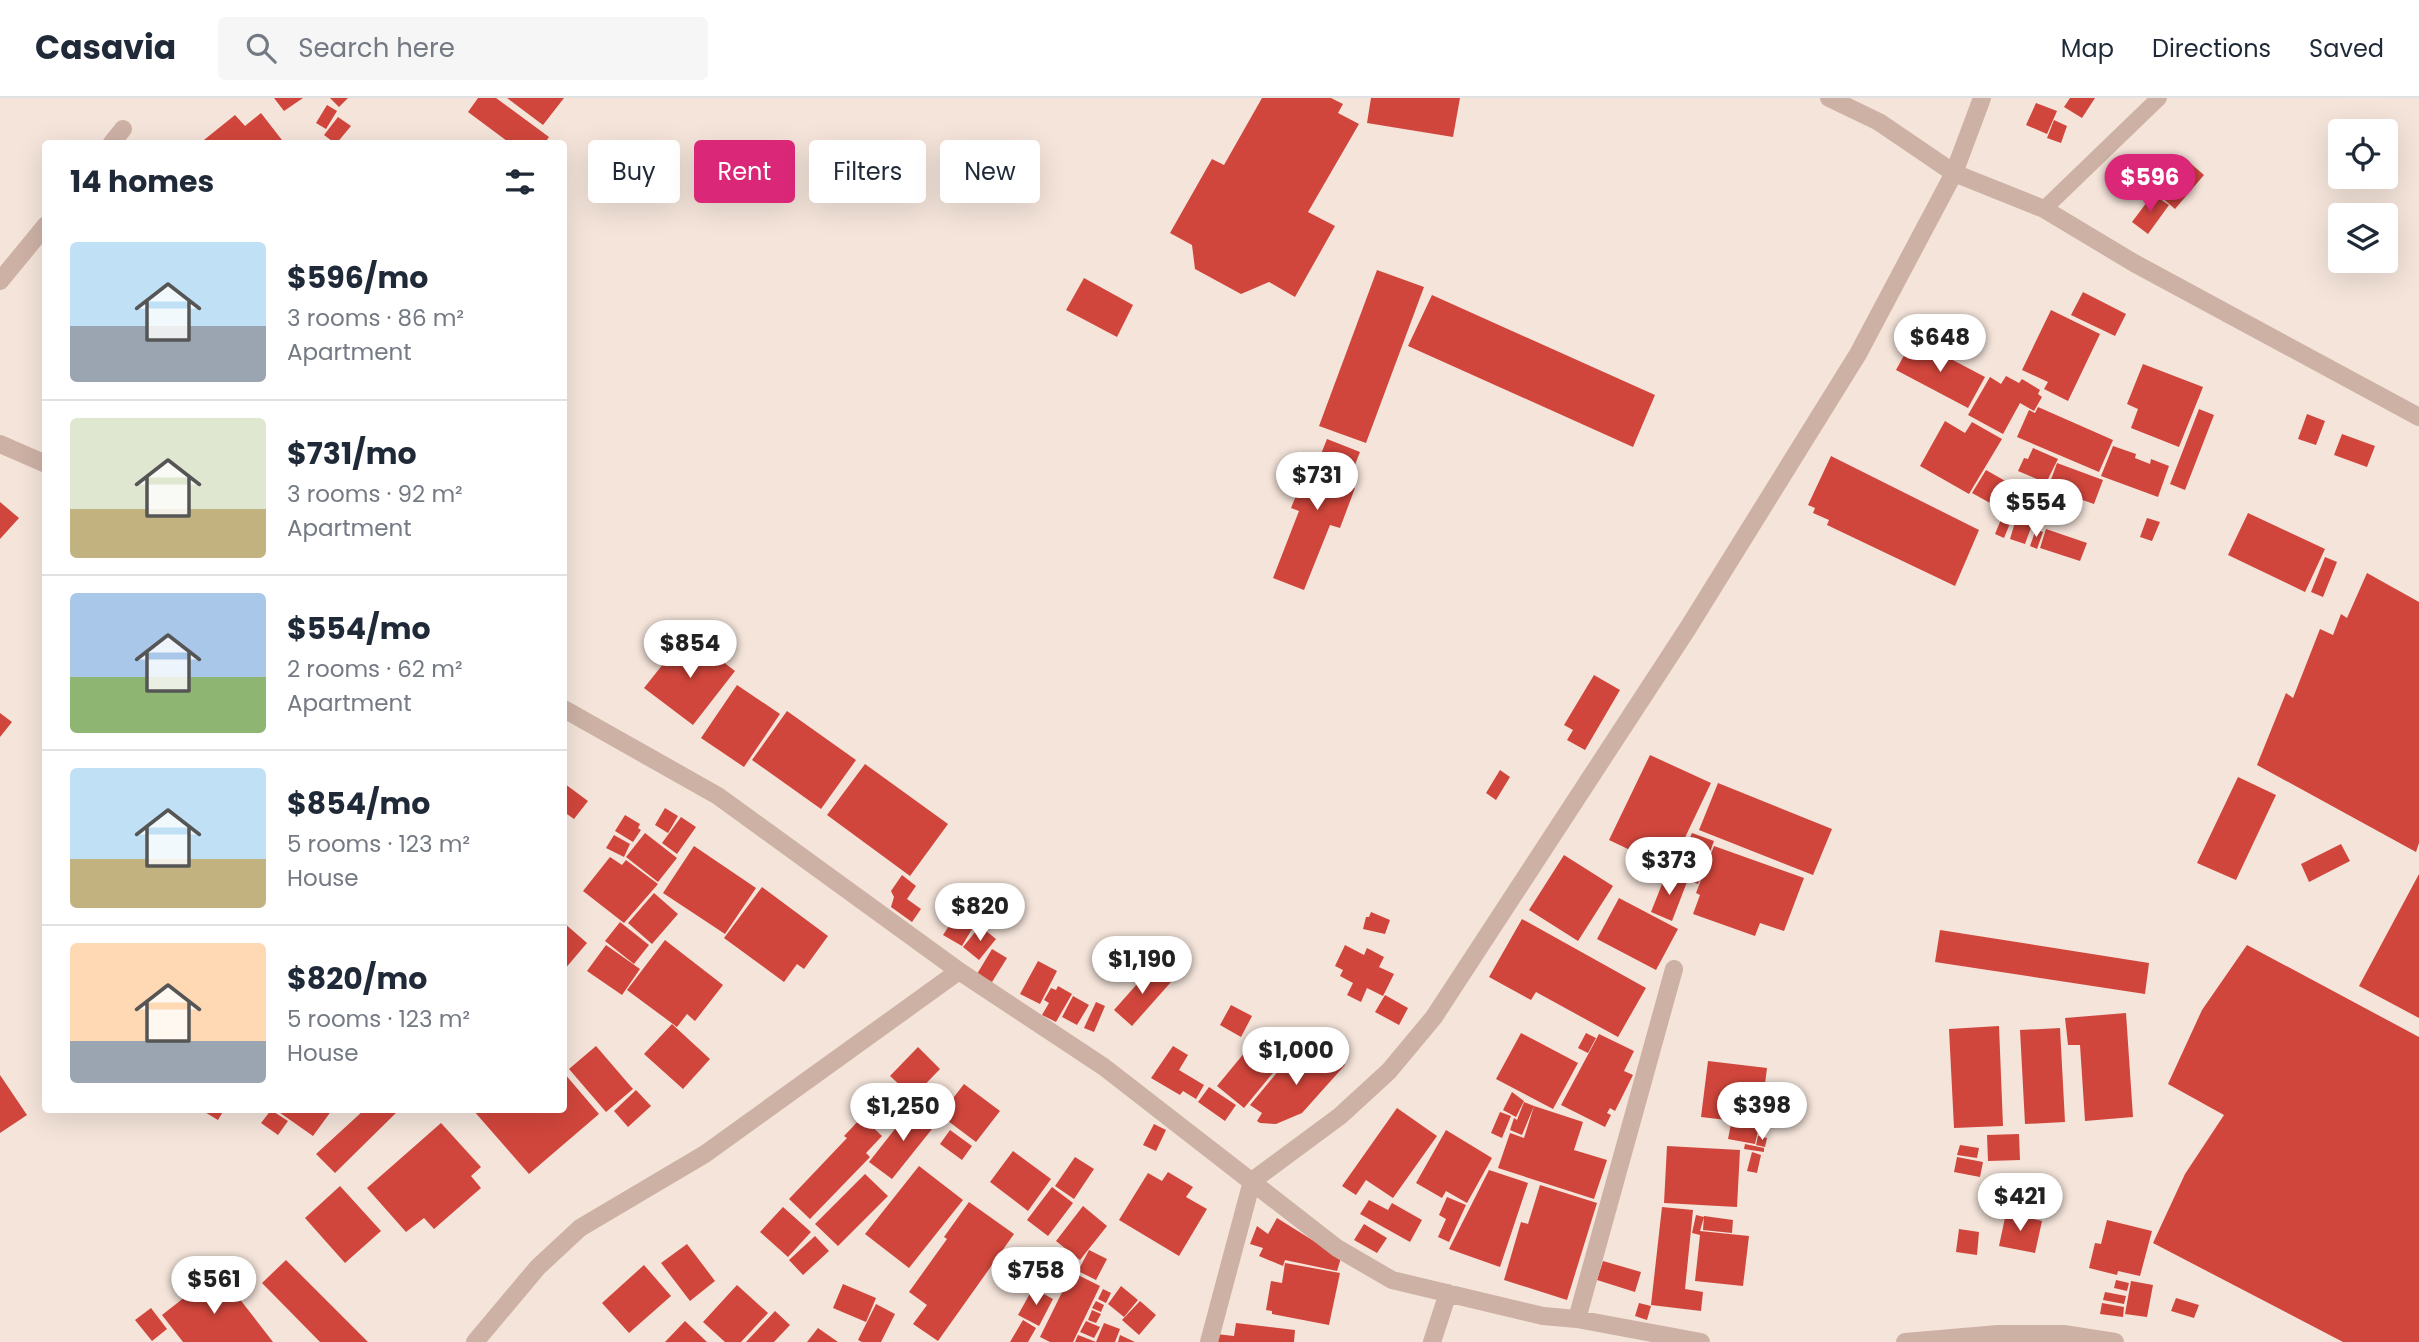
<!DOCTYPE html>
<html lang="en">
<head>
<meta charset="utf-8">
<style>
  body { margin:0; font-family:Poppins,sans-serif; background:#f6f6f7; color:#1f2937; height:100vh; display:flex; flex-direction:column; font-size:26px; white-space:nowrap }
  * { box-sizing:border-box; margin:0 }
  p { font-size:23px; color:#747a83 }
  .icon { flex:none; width:38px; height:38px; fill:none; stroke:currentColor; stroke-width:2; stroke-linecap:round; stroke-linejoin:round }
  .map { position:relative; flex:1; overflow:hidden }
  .panel { position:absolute; left:42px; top:42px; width:525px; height:973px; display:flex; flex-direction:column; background:#fff; border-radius:7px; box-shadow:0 7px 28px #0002 }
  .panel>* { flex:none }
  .hud { position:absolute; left:588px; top:42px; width:665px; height:63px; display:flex; gap:14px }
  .fabs { position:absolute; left:2328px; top:21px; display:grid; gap:14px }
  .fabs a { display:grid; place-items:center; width:70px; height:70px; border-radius:7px; background:#fff; box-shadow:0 7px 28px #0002; font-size:35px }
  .price { position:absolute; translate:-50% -60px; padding:0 16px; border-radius:24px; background:#fff; color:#222; font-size:23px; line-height:46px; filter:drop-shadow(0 2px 4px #0008) }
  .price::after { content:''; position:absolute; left:50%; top:42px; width:21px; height:16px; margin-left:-10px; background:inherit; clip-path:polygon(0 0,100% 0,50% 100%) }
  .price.on { background:#db2777; color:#fff }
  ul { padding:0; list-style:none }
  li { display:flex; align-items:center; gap:21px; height:175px; padding:0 28px }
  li+li { border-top:2px solid #e0e1e3 }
  li span { display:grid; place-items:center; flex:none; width:196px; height:140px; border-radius:7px; color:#555 }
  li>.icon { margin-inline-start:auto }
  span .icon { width:84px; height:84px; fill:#fffc; stroke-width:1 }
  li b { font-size:30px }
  h2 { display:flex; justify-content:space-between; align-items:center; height:84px; padding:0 28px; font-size:30px }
  .tag { padding:0 24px; border-radius:7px; background:#fff; box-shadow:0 7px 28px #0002; font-size:24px; line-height:63px }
  .tag.on { background:#db2777; color:#fff }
  header { display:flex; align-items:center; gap:42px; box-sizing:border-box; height:98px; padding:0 35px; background:#fff; border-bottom:2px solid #e0e1e3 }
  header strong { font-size:33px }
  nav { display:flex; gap:38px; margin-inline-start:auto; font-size:24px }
  .search { width:490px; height:63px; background:#f6f6f7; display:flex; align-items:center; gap:18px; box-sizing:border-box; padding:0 24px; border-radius:7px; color:#747a83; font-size:26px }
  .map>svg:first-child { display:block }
</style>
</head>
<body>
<header>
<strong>Casavia</strong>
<div class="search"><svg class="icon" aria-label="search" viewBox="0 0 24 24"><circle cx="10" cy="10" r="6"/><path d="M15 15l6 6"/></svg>Search here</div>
<nav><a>Map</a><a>Directions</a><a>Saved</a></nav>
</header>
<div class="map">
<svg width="2419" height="1244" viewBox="0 0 2419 1244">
  <rect width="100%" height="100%" fill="#f4e4da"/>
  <path fill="#d1463c" d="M274 0H303L284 13Z
    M330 0H348L339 9Z
    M478 0H496L549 39 544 46H511L468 14Z
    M507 0H564L543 27Z
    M1262 0H1331L1343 6 1338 15 1359 26 1308 114 1335 128 1295 199 1269 184 1241 196 1195 171 1192 147 1170 135 1212 61 1224 67Z
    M1371 0H1460L1453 39 1367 25Z
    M2070 0H2095L2082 20 2064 9Z
    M2036 5 2057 13 2047 36 2026 27Z
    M327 7 337 13 326 31 316 25Z
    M261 15 285 46H199L235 17 245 28Z
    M338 19 351 28 336 46 324 37Z
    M2054 22 2067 28 2061 45 2047 40Z
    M2182 58 2204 77 2175 111 2153 92Z
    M2153 96 2169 107 2148 136 2132 124Z
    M1377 172 1424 189 1366 345 1319 328Z
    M1084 180 1133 207 1117 239 1066 212Z
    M2083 194 2126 216 2115 238 2071 217Z
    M1432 197 1655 297 1633 349 1408 248Z
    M2051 212 2100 236 2068 303 2044 291 2048 284 2022 272Z
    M1913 241 1985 279 1968 310 1896 272Z
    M2143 266 2203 289 2179 349 2131 330 2138 311 2127 306Z
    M2006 278 2019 285 2022 281 2040 292 2038 296 2042 299 2034 313 2020 305 2003 336 1968 317 1990 279 2001 286Z
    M2038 309 2113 342 2099 374 2017 339 2029 312 2035 315Z
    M2199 311 2214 317 2185 392 2170 386Z
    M2307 316 2325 323 2316 347 2298 341Z
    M1945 323 1965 335 1972 324 2002 341 1969 396 1920 368Z
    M2342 336 2375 348 2367 369 2334 357Z
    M1327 341 1360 354 1347 387 1355 390 1340 430 1330 427 1304 492 1273 480 1299 413 1291 410 1306 373 1313 376Z
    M2113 348 2136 356 2135 360 2150 366 2151 361 2169 368 2158 399 2101 378Z
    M2033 350 2058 361 2046 385 2018 373 2024 360 2028 361Z
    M1831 358 1979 432 1955 488 1827 427 1829 422 1813 415 1815 410 1808 407Z
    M2057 365 2103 382 2094 406 2048 390Z
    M1986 372 2023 393 2010 416 1972 395Z
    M2032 382 2046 387 2042 399 2029 394Z
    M2027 402 2039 407 2032 425 2020 420Z
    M0 404 19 420 0 441Z
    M2248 415 2325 451 2305 494 2228 457Z
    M2002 419 2011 423 2004 440 1995 436Z
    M2147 420 2160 424 2152 443 2140 439Z
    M2016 421 2032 427 2025 446 2010 441Z
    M2036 431 2043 434 2037 451 2030 448Z
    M2046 431 2087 445 2080 463 2040 450Z
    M2325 459 2337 464 2323 499 2311 494Z
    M2367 475 2419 504V745L2416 754 2257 667 2286 595 2293 600 2320 531 2333 537 2341 516 2347 520Z
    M687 536 735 573 693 627 644 590Z
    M1594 577 1620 592 1585 652 1567 642 1573 632 1564 627Z
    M737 587 780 616 744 669 701 640Z
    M787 613 856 662 821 711 752 662Z
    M0 615 12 624 0 639Z
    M1650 657 1711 685 1670 771 1609 742Z
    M865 666 948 726 910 778 827 717Z
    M1500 672 1510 679 1496 702 1486 695Z
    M2238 679 2276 697 2236 782 2197 765Z
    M1718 685 1832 731 1813 777 1699 732Z
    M565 686 588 703 574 721 564 714Z
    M665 710 678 718 668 735 655 727Z
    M625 717 640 726 638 730 641 732 633 744 615 733Z
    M681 719 696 729 677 756 662 745Z
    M645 735 677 760 658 784 626 759Z
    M1692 735 1714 743 1698 786 1676 777Z
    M614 737 630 746 624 759 606 750Z
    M2341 746 2350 763 2309 784 2301 766Z
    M694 748 756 790 725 836 663 795Z
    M1714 748 1804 780 1784 833 1760 825 1755 838 1693 816 1700 797 1696 795Z
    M1564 757 1613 788 1578 843 1529 812Z
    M610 759 622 767 626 762 658 786 624 825 583 793Z
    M1666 776 1687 784 1672 823 1651 814Z
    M2419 776V920L2359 888Z
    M902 777 916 788 907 801 921 811 912 824 891 809 894 799 891 793Z
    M762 789 828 838 804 871 797 866 784 884 724 840Z
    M654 795 678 816 652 846 628 825Z
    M1619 800 1678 831 1656 872 1597 841Z
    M1371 814 1390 822 1385 836 1363 831 1366 819H1369Z
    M955 819 972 831 962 848 943 837Z
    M1522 821 1646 890 1618 939 1536 894 1531 902 1489 879Z
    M620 824 649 847 634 866 605 843Z
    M564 825 587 845 564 872Z
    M980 828 996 841 979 862 963 849Z
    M1940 832 2149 865 2145 896 1935 864Z
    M665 842 723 887 695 923 687 916 677 929 627 892Z
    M606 847 640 871 622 897 587 873Z
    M1345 847 1364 857 1367 850 1384 859 1379 869 1394 876 1383 898 1367 890 1361 904 1347 897 1353 885 1340 878 1343 872 1335 868Z
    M2247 847 2419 939V1244H2343L2153 1145 2185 1076 2224 1017 2168 986 2202 912Z
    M992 851 1007 860 992 884 977 876Z
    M1038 863 1057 873 1040 906 1020 896Z
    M1153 868 1171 884 1132 928 1114 912Z
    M1058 888 1072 896 1056 924 1042 917 1049 905 1044 902 1051 890 1056 892Z
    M1385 897 1408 910 1399 927 1375 914Z
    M1073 898 1089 907 1077 927 1062 919Z
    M1096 904 1105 908 1094 934 1084 930Z
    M1231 907 1252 918 1241 939 1220 927Z
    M2126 915 2133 1019 2085 1023 2080 947H2068L2065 920Z
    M672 926 710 961 683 991 644 956Z
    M1999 928 2003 1028 1954 1030 1949 931Z
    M2060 930 2065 1024 2025 1026 2020 932Z
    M1264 931 1291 953 1244 1010 1217 988Z
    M1521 935 1578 965 1553 1011 1496 981Z
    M1586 935 1596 940 1588 955 1578 950Z
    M1599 936 1634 953 1624 973 1633 977 1615 1013 1610 1010 1607 1015 1611 1017 1605 1029 1561 1007Z
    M1320 947 1345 967 1302 1015 1276 1026 1260 1025 1257 1023 1262 1015 1250 1007 1289 960 1302 970Z
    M596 948 633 991 606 1014 569 971Z
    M1173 948 1188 957 1179 972 1204 987 1196 1001 1183 993 1180 997 1151 980Z
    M918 949 940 971 913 999 890 978Z
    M1708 963 1767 970 1760 1026 1701 1019Z
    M564 975 599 1016 529 1076 473 1012H564Z
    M0 977 27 1017 0 1035Z
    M964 986 1000 1013 976 1044 940 1017Z
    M1209 989 1236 1007 1225 1023 1198 1004Z
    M636 992 651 1008 628 1029 614 1013Z
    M1512 994 1524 1003 1516 1019 1503 1012Z
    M1524 1004 1534 1008 1522 1037 1510 1032 1514 1020 1517 1022Z
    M913 1008 936 1026 892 1081 869 1064Z
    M1534 1008 1583 1024 1574 1052 1607 1062 1594 1101 1498 1070 1510 1035 1524 1040Z
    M1397 1010 1437 1038 1393 1100 1366 1082 1356 1097 1342 1088Z
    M204 1012H224L218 1022 203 1013Z
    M271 1012 288 1023 278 1037 261 1025Z
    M276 1012H332L313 1038Z
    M364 1012H399L335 1075 316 1056Z
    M1500 1014 1511 1018 1502 1040 1491 1035Z
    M862 1019 882 1038 866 1055 870 1059 810 1121 789 1101 847 1040 844 1038Z
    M441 1025 481 1069 471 1078 481 1090 434 1131 424 1120 406 1134 367 1090Z
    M1154 1026 1166 1032 1156 1053 1143 1047Z
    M1731 1026 1759 1028 1755 1046 1728 1041Z
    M950 1032 972 1048 962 1062 940 1046Z
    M1446 1032 1492 1060 1467 1105 1446 1093 1442 1100 1416 1085Z
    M2019 1036 2020 1062 1988 1063 1987 1037Z
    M1758 1038 1767 1040 1765 1049 1756 1047Z
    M1745 1046 1764 1050V1054L1744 1051Z
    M1960 1047 1979 1050 1977 1060 1957 1057Z
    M1667 1048 1740 1052 1737 1109 1664 1105Z
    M1013 1053 1051 1081 1028 1113 990 1084Z
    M1752 1054 1761 1057 1757 1075 1747 1073Z
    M1075 1059 1094 1071 1074 1101 1055 1088Z
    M1957 1059 1983 1064 1980 1079 1954 1074Z
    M919 1068 963 1102 909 1170 865 1136Z
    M1489 1072 1528 1085 1500 1169 1449 1151Z
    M1168 1074 1193 1089 1186 1099 1207 1111 1179 1158 1119 1122 1148 1075 1162 1083Z
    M865 1076 888 1098 838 1148 815 1126Z
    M1540 1087 1597 1105 1567 1202 1504 1182 1521 1124 1528 1126Z
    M340 1088 381 1133 345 1165 305 1120Z
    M1052 1089 1073 1105 1048 1138 1027 1122Z
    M1447 1099 1466 1107 1449 1144 1438 1139 1446 1121 1439 1117Z
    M1369 1102 1388 1112 1392 1105 1422 1122 1410 1144 1360 1116Z
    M969 1104 1014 1136 938 1243 913 1226 927 1207 909 1194 947 1141 944 1139Z
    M1083 1108 1107 1128 1080 1162 1056 1143Z
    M783 1109 811 1134 788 1159 760 1134Z
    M1662 1109 1693 1112 1685 1191 1703 1194 1701 1213 1651 1207Z
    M2006 1115 2042 1123 2035 1155 1999 1148Z
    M1696 1117 1704 1119 1700 1133 1749 1138 1743 1188 1695 1183 1700 1137 1692 1135Z
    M1704 1118 1733 1122 1732 1135 1703 1132Z
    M1277 1120 1341 1160 1337 1173 1285 1162 1283 1168 1259 1158 1263 1150 1250 1146 1257 1128 1268 1136Z
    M2107 1122 2152 1133 2140 1178 2118 1173 2117 1177 2089 1170 2095 1145 2101 1146Z
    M1364 1126 1387 1140 1377 1155 1354 1142Z
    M1959 1131 1979 1134 1977 1157 1956 1154Z
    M815 1138 829 1153 803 1177 789 1162Z
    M687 1146 715 1183 690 1203 661 1165Z
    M1089 1152 1107 1161 1096 1182 1078 1173Z
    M286 1162 368 1244H320L262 1185Z
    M1055 1163 1068 1170 1055 1195 1042 1188Z
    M1603 1163 1641 1174 1635 1194 1597 1182Z
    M1285 1165 1340 1175 1329 1227 1272 1216V1213L1266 1212 1271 1183 1282 1185Z
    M1030 1166 1037 1170 1028 1185 1021 1182Z
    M644 1167 671 1198 629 1235 602 1205Z
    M218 1173 273 1244H183L162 1217Z
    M1072 1174 1100 1188 1073 1244H1050L1040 1239Z
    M2116 1182 2129 1185 2127 1193 2114 1190Z
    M2131 1183 2153 1187 2147 1219 2125 1216Z
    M843 1186 876 1200 866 1224 833 1210Z
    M737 1187 768 1215 741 1244H725L703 1224Z
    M1121 1188 1138 1202 1124 1219 1108 1206Z
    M1033 1190 1053 1201 1039 1228 1018 1217Z
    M1103 1191 1111 1195 1106 1205 1098 1201Z
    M2105 1194 2126 1198 2124 1206 2103 1202Z
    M2176 1200 2199 1207 2194 1220 2171 1213Z
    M1096 1203 1104 1207 1101 1214 1092 1210Z
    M1140 1203 1156 1217 1139 1237 1122 1222Z
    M1639 1205 1651 1208 1647 1222 1635 1218Z
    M2102 1205 2124 1209 2123 1219 2100 1216Z
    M876 1206 895 1216 881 1244H862L858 1242Z
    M151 1210 167 1231 152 1243 135 1222Z
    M1092 1212 1101 1216 1096 1225 1088 1222Z
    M775 1213 790 1227 774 1244H746Z
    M1023 1222 1036 1230 1028 1244H1010Z
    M685 1223 707 1244H665Z
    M1086 1223 1100 1229 1094 1240 1080 1234Z
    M1104 1225 1120 1231 1115 1244H1075L1078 1237 1096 1244Z
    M1236 1225 1295 1232 1294 1244H1215L1216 1236 1234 1238Z
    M818 1230 838 1244H807Z
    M1120 1237 1135 1244H1118Z"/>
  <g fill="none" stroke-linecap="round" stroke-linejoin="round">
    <path stroke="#cdb1a5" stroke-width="16" d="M2044 111 2159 0"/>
    <path stroke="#cdb1a5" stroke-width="18" d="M1829 0 1879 24 1954 75 2044 111 2134 165 2419 319
      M111 46 123 31
      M0 183 46 127
      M0 346 46 366
      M564 611 718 698 959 873 1104 969 1337 1150 1392 1182 1543 1218 1577 1221 1701 1244
      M1577 1221 1674 871
      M475 1244 538 1169 580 1130 705 1056 959 873
      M1209 1244 1252 1083 1340 1018 1389 973 1434 919 1688 530 1858 256 1954 75 1982 0
      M1432 1244 1448 1195
      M1905 1244 1998 1236H2064L2115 1244"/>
  </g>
</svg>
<div class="fabs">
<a><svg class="icon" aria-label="locate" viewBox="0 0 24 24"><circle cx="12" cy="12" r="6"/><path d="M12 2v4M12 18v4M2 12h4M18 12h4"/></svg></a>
<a><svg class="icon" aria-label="layers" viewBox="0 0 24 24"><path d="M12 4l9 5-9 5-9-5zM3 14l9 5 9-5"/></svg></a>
</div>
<b class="price on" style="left:2150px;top:116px">$596</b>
<b class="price" style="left:1940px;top:276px">$648</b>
<b class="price" style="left:1317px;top:414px">$731</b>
<b class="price" style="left:2036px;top:441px">$554</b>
<b class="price" style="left:690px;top:582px">$854</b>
<b class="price" style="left:1669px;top:799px">$373</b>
<b class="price" style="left:980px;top:845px">$820</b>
<b class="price" style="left:1142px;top:898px">$1,190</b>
<b class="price" style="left:1296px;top:989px">$1,000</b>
<b class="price" style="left:1762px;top:1044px">$398</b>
<b class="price" style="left:903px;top:1045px">$1,250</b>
<b class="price" style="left:2020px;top:1135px">$421</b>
<b class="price" style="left:1036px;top:1209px">$758</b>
<b class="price" style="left:214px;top:1218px">$561</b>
<div class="hud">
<a class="tag">Buy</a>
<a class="tag on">Rent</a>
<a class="tag">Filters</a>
<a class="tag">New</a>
</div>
<section class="panel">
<h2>14 homes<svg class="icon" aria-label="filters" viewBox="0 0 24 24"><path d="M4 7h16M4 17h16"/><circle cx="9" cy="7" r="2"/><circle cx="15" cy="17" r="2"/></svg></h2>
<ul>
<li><span style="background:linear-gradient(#bfe0f5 60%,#9aa5b1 0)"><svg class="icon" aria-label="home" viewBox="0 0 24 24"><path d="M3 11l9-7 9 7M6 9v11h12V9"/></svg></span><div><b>$596/mo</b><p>3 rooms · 86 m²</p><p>Apartment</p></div></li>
<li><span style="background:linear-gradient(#dfe7d0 65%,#c2b280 0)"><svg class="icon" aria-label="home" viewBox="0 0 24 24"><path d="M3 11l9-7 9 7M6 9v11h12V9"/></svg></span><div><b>$731/mo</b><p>3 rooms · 92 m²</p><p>Apartment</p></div></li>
<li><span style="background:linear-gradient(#a9c7e8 60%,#8fb573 0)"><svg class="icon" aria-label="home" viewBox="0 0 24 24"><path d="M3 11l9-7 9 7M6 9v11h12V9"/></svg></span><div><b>$554/mo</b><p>2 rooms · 62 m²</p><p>Apartment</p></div></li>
<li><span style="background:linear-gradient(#bfe0f5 65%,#c2b280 0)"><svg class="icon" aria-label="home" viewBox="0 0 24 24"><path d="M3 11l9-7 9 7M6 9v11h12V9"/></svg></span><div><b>$854/mo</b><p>5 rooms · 123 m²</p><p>House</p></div></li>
<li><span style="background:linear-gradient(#ffd9b3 70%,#9aa5b1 0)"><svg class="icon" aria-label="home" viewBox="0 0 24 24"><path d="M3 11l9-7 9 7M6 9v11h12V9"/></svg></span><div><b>$820/mo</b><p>5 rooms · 123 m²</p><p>House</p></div></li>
</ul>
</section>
</div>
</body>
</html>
